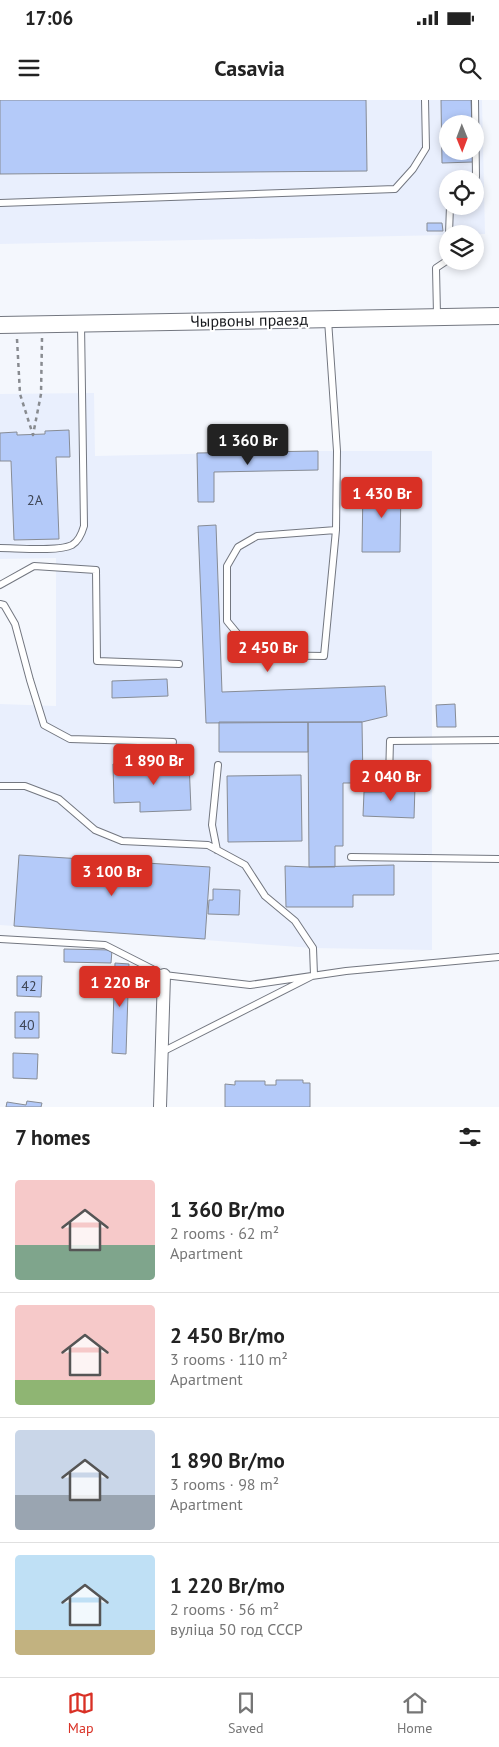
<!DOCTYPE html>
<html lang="en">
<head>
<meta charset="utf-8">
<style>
  body { margin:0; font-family:"PT Sans",sans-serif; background:#f6f6f6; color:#222; height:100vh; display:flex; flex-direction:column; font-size:19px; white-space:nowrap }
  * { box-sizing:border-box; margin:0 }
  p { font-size:16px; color:#767676 }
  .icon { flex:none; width:28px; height:28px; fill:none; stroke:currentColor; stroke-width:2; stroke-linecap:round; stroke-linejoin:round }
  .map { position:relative; height:1007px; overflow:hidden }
  .sheet { display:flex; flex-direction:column; background:#fff; flex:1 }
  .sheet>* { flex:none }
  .needle { width:32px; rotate:179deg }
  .tools { position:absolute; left:439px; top:15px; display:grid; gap:10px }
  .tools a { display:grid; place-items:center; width:45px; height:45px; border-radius:50%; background:#fff; box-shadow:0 2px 8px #0003; font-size:25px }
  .price { position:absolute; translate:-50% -42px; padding:0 11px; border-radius:5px; background:#d93025; color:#fff; font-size:16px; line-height:32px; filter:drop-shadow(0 1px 2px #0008) }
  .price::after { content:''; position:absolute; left:50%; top:30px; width:15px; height:11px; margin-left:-8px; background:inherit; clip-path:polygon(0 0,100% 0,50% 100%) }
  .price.current { background:#222; color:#fff }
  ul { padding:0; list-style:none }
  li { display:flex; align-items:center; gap:15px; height:125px; padding:0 15px }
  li+li { border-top:1px solid #e0e0e0 }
  li span { display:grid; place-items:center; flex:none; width:140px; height:100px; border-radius:5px; color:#555 }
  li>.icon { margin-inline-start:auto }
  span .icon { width:60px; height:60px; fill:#fffc; stroke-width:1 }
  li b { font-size:21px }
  h2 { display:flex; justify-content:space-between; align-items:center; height:60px; padding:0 15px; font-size:21px }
  .status { display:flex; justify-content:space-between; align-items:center; height:35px; padding:0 25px; background:#fff; direction:ltr }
  .status svg { height:14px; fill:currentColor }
  header { display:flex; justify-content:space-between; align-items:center; height:65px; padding:0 15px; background:#fff; font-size:22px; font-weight:600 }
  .menu { display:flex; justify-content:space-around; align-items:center; height:70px; border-top:1px solid #e0e0e0; background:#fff; font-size:14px; color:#767676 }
  .menu a { display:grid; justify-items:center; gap:2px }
  .menu .current { color:#d93025 }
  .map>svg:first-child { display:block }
</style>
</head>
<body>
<div class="status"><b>17:06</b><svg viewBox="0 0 49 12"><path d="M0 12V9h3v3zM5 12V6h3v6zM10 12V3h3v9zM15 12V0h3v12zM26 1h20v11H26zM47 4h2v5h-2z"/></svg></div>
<header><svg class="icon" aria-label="menu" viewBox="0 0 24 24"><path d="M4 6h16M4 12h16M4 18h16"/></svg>Casavia<svg class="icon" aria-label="search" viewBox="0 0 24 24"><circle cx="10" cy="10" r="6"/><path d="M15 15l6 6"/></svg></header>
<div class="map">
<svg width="499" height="1007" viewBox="0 0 499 1007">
  <rect width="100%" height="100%" fill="#f4f7fd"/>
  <path fill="#e9effd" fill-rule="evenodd" d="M0 0H482L485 134H448L447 135 0 144ZM448 24H475V51H448ZM448 79H475V106H448Z
    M94 293 95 356 318 351H432V850L313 848 0 825V604L56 606V458L0 459V294Z"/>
  <path fill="#b4caf9" stroke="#878c95" d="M0 0H366L367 71 0 74Z
    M441 0H471L472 24H448V51H472L473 62 442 63Z
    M427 123H442L443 131H427Z
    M69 330 70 357H56L59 439 14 440 11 361H0V333L17 332V335L45 334V331Z
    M318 351V370L214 372V402H198L197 353Z
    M363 386H401L400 452H362Z
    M216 425 222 592 385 586 387 616 362 622 206 623 198 426Z
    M167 579 168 596 112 598V581Z
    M455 604 456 627H437L436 605Z
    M219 622H308V652H219Z
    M308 622H362L363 683H343V746H335V767H309Z
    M189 661 191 710 140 712V702L114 703 113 664Z
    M301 675 302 741 228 742 227 676Z
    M383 685 415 686 414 718 363 716 364 692H382Z
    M19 755 210 767 205 839 14 826Z
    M394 765V795H353V807H286L285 766 309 767Z
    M213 789 240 790 239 815 208 814 209 800H213Z
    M64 849 112 850 111 863 64 862Z
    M115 863 129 864 126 954 112 953Z
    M17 876H42L41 897 17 896Z
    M15 912H39V938H15Z
    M13 953 38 954 37 979 13 978Z
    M276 980H303V983H310V1007H225V984L235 985V981H265V985H276Z
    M27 1001 42 1003 41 1007H6L7 1002 26 1005Z"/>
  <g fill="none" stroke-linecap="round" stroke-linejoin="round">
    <g stroke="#737780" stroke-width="8">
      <path id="lane" d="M470 79 476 77 475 0
        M0 103 395 89 413 69 426 48 425 0
        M449 134 450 106
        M437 215 436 168 448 160
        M328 220 337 351 336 430 324 556 255 555 227 521V466L238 447 257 436 336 430
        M0 448C17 448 58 452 72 445 79 441 82 433 84 426L81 224
        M0 485 34 466 96 470 97 561 179 564
        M0 504 4 505 15 524 30 580 44 625 70 639 173 642
        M389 679 390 641 499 640
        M0 686H25L59 699 95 730 122 741 208 745 245 765 265 796 295 821 313 848 314 875 162 952
        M217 750 212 725 218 665
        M351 757 499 759
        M0 839 105 845 164 875 250 885 346 871 499 857"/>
    </g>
    <g stroke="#737780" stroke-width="14">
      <path id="street" d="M160 1007 164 875"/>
    </g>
    <g stroke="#737780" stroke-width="18">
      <path id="secondary" d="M0 225 499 216"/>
    </g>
    <path stroke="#888b90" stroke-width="2.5" stroke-dasharray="4 4" stroke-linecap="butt" d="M17 239 20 294 33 335 41 294 42 238"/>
    <use href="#lane" stroke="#fff" stroke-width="6"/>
    <use href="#street" stroke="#fff" stroke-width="12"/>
    <use href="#secondary" stroke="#fff" stroke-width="16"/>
  </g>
  <g text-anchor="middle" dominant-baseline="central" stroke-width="4" stroke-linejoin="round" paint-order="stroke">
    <g font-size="14" fill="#3e4554">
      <text x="35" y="400">2А</text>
      <text x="29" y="886">42</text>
      <text x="27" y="925">40</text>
    </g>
    <g font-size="16" fill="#17191d" stroke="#fff">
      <text transform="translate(249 220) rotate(-1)">Чырвоны праезд</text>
    </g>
  </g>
</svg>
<div class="tools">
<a><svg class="needle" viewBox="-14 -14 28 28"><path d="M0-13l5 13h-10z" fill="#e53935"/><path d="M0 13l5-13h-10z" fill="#767676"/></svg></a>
<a><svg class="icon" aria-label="locate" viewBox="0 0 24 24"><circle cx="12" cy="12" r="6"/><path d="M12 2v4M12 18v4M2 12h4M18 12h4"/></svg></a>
<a><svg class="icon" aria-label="layers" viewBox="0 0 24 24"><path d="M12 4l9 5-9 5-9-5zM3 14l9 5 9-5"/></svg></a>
</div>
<b class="price current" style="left:248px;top:366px">1 360 Br</b>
<b class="price" style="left:382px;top:419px">1 430 Br</b>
<b class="price" style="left:268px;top:573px">2 450 Br</b>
<b class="price" style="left:154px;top:686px">1 890 Br</b>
<b class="price" style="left:391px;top:702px">2 040 Br</b>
<b class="price" style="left:112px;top:797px">3 100 Br</b>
<b class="price" style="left:120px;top:908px">1 220 Br</b>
</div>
<section class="sheet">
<h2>7 homes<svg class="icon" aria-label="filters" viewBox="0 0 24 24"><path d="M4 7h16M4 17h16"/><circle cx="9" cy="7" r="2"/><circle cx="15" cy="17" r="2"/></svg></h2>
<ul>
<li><span style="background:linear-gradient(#f6c9c9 65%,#7fa58c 0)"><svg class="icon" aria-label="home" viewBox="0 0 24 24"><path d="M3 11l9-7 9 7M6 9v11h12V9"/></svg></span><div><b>1 360 Br/mo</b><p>2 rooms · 62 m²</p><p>Apartment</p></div></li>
<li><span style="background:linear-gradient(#f6c9c9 75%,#8fb573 0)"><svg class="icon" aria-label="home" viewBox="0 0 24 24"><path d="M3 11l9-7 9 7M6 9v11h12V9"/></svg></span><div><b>2 450 Br/mo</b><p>3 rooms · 110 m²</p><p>Apartment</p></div></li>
<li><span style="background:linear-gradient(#c9d6e8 65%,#9aa5b1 0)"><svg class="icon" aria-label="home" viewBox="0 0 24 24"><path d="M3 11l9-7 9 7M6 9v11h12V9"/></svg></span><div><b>1 890 Br/mo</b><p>3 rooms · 98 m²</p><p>Apartment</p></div></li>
<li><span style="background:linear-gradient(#bfe0f5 75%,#c2b280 0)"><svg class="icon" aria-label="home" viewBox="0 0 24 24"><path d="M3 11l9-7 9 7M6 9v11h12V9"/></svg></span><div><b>1 220 Br/mo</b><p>2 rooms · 56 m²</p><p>вуліца 50 год СССР</p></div></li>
</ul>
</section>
<nav class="menu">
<a class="current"><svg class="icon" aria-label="map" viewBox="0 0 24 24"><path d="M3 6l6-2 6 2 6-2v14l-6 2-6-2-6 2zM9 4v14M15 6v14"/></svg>Map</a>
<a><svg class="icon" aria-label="saved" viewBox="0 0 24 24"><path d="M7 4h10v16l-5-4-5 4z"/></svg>Saved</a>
<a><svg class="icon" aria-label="home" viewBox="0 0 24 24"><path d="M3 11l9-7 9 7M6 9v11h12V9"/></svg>Home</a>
</nav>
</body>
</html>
